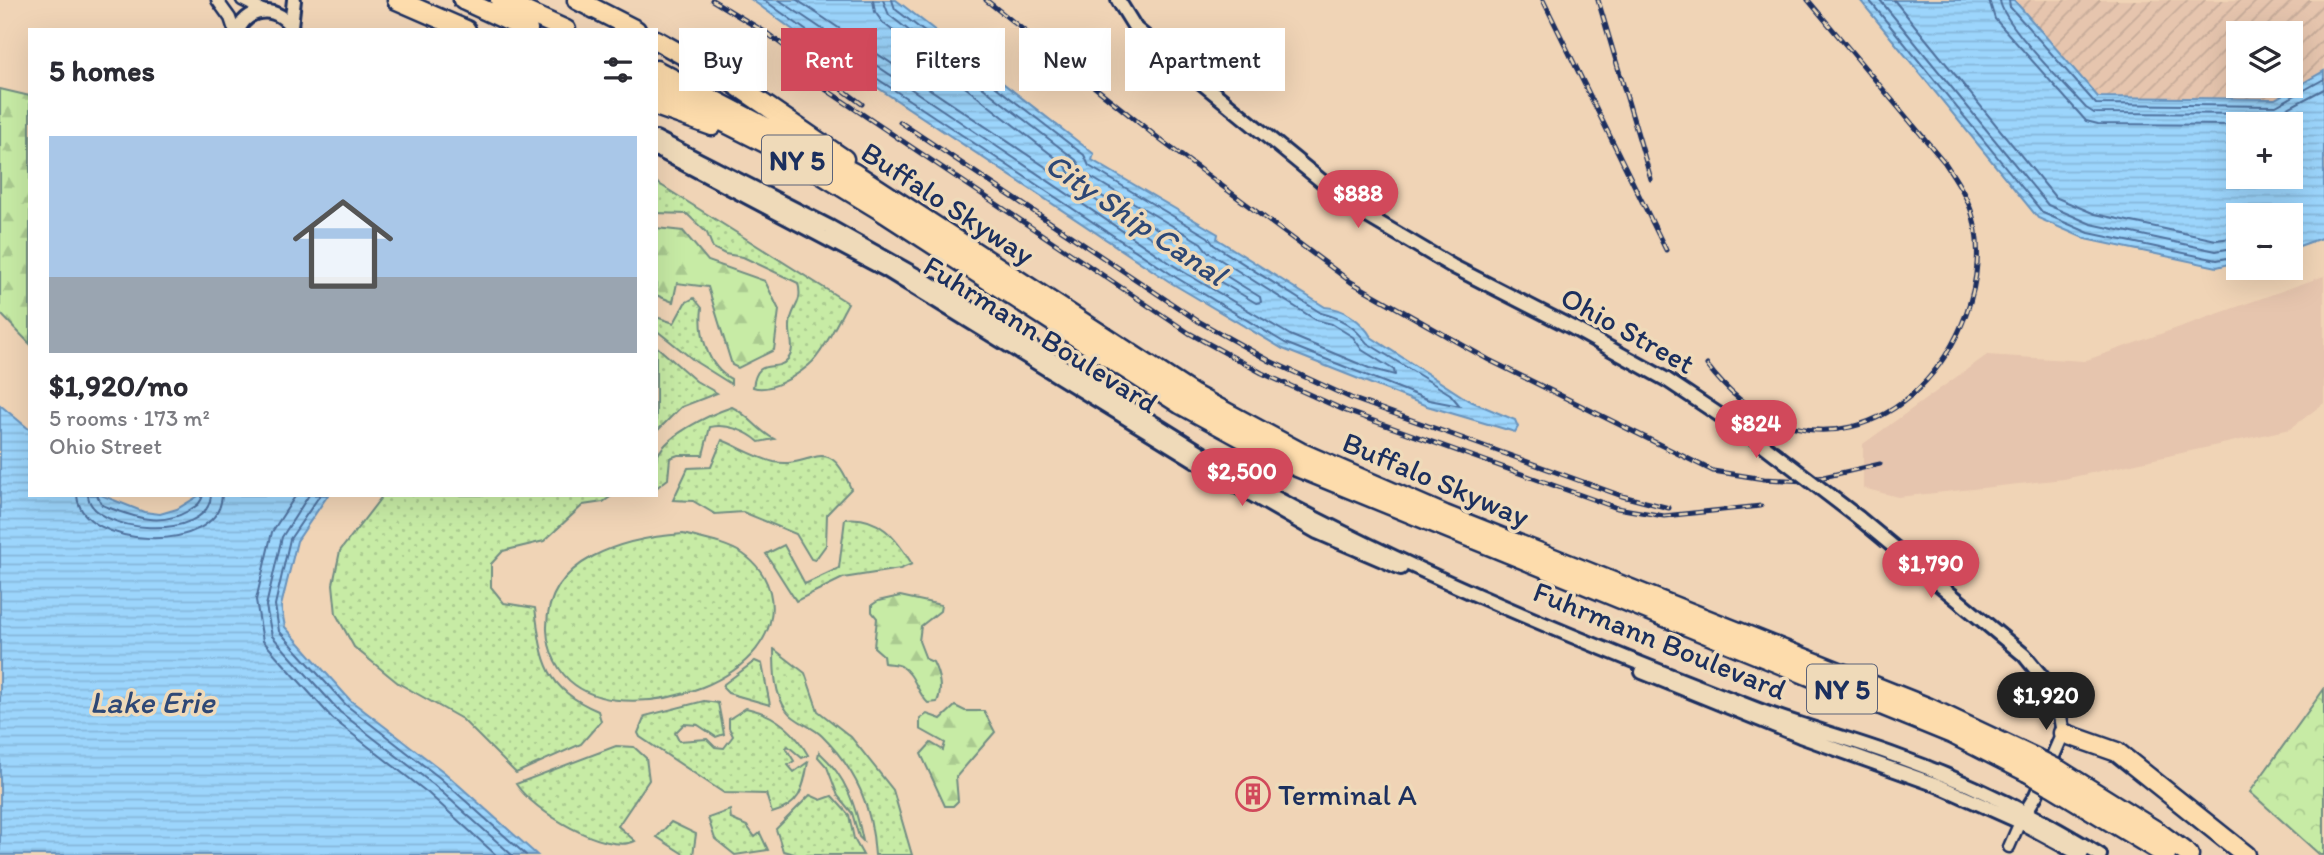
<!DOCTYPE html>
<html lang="en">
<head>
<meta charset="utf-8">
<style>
  body { margin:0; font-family:Itim,sans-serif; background:#f2f2f3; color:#2b2b33; height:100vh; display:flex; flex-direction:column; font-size:26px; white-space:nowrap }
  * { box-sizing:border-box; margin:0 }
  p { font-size:23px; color:#7c7c81 }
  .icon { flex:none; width:38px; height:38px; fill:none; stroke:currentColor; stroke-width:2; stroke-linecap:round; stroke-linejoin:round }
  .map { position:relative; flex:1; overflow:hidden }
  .details { position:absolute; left:28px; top:28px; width:630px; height:469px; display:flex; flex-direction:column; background:#fff; border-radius:0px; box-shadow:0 7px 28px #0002 }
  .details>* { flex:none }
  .top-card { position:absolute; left:679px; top:28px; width:665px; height:63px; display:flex; gap:14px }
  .tools { position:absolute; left:2226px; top:21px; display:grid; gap:14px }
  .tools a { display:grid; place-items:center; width:77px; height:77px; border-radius:0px; background:#fff; box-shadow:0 7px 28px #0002; font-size:35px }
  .price { position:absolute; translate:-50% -60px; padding:0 16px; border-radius:24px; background:#d1495b; color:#fff; font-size:23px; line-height:46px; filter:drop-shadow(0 2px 4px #0008) }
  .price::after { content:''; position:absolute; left:50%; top:42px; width:21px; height:16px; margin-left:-10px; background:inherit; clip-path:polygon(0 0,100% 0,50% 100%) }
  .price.active { background:#222; color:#fff }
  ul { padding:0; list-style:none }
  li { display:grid; align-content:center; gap:14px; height:371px; padding:0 21px }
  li+li { border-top:2px solid #e1e1e2 }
  li span { display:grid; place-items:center; height:217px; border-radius:0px; color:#555 }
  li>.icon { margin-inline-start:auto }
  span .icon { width:126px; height:126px; fill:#fffc; stroke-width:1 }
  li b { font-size:30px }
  h2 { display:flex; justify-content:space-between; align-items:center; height:84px; padding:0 21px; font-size:30px }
  .chip { padding:0 24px; border-radius:0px; background:#fff; box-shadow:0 7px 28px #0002; font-size:24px; line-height:63px }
  .chip.active { background:#d1495b; color:#fff }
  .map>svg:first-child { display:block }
</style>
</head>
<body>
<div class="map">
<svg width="2324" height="855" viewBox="0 0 2324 855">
  <defs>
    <pattern id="industrial-furrows" width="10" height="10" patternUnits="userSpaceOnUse" patternTransform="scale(1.75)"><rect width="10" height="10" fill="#e6c5ae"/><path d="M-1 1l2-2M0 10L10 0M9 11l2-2" fill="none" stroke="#c5aa98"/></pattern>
    <pattern id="grass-dots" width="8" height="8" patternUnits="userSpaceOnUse" patternTransform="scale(1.75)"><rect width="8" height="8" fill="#c7eba5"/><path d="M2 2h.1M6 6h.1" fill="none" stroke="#aaca90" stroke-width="1.8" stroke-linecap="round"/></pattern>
    <pattern id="forest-firs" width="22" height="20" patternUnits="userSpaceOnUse" patternTransform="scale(1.75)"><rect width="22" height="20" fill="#c7eba5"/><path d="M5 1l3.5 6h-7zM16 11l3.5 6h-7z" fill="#aaca90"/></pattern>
    <pattern id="park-crowns" width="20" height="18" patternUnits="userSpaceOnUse" patternTransform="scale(1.75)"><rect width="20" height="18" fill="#c7eba5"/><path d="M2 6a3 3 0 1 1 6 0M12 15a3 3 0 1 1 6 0" fill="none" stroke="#aaca90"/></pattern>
    <pattern id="water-rules" width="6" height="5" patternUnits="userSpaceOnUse" patternTransform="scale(1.75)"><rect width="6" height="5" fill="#9cd5fc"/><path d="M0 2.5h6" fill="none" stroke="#86b7da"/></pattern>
  </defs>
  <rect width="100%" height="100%" fill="#f0d4b6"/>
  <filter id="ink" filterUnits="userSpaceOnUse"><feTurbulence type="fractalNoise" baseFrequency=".0143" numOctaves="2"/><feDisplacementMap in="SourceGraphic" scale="14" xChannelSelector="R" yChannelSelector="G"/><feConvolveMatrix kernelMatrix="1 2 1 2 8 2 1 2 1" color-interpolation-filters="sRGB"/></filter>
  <g filter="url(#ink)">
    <path fill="#e6c5ae" d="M2324 276V403L2290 429 2064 479 1898 497 1863 488V444L1987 355 2084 361Z"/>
    <path fill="url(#industrial-furrows)" fill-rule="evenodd" d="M2014 0H2324V71L2275 99 2098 97ZM2238 33H2291V86H2238Z"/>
    <path fill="url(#grass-dots)" stroke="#718d82" stroke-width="2" d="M656 182 848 303C839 319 822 355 809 365 796 376 770 393 753 387 758 354 775 375 788 359 796 349 789 336 790 326 790 307 804 305 798 283L743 257 725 254 713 248 707 233 687 214 656 213Z
      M694 298 702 308C699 334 707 366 731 379V384L696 362 656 330V317L674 323 685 303Z
      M656 346 696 381 717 393 681 407 656 432Z
      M732 407C749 415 757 430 774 439L759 442C747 431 726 423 710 427L703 455H678L670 458 668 479 656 488C656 480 654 468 656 460 662 436 711 414 732 407Z
      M722 440C739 447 757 458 774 462 812 470 828 430 851 489L827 514 826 545 815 560 811 559 796 534 743 512 715 514 693 501 673 500 688 468 711 467Z
      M383 495H613L603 502 583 505 544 541 503 551 491 564V587L504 603 535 608C542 662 545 688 598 711L601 721 581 744 516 773 462 719 398 683 354 647 336 614 333 584 340 551Z
      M845 519C879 515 896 538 912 564L900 569 843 578 796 601 766 554 784 545 805 584 839 568Z
      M683 534C702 539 726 543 743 554 756 563 766 577 770 592 790 679 633 728 575 685 558 673 548 651 547 630 545 558 626 538 683 534Z
      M774 649 805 673 818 711 851 737 893 790 912 855H875C872 806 857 771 822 736 812 726 795 722 787 711 774 694 774 670 774 649Z
      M755 661 762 664 770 705 728 693 723 688 724 684Z
      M704 701 718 703 724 734 716 737 698 725 684 724 675 733 679 741 707 739 715 747 724 748 733 736 729 728V719L746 708C775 714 794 730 808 755L802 758 788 746 786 748 794 761 788 765 794 772 808 762C803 789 801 805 772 813L766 794 724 793 640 737 638 733 645 716Z
      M616 746 634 747 646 758 649 780 618 826 635 841C606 855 533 811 516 784Z
      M819 752C846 776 856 806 863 841L859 837 852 813 838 796 827 767 818 757Z
      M810 795 821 800 832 796 849 815 854 839 863 855H798L783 851 776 829Z
      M730 810 731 819 747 826 755 837 760 833 768 850 735 855 715 839 708 818Z
      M671 822 696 834 693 855H685L657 837Z"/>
    <path fill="url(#forest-firs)" stroke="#718d82" stroke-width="2" d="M0 89 30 96V344L0 313Z
      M656 228 683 231 708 261 765 281 779 310 774 350 738 368 732 365 708 287 677 283 673 302 656 295Z
      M900 596 941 605 940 611 921 626 919 641 926 659 933 662C939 674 943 690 937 702L928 703C917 693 915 674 901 666 897 664 889 664 884 663L883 655 874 647 877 618 872 612V605L878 601Z
      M955 706 965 711H984L995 732 956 777 958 801 953 806H945L921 754 931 743 943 750 945 743 920 729V719L927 714 941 719Z"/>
    <path fill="url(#park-crowns)" stroke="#718d82" stroke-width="2" d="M2324 689V855H2320L2250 792Z"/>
    <path fill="url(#water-rules)" stroke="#6893bd" stroke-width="2" fill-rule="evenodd" d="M752 0H896L1094 154 1092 160 1218 234 1217 239 1325 307C1343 308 1362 321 1371 337L1468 400 1515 420 1518 427 1515 432 1427 406 1283 349 1173 284 818 48Z
      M1860 0H2014L2098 97 2275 99 2324 71V237L2291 249V215H2238V262L2217 267 2086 239 2038 218ZM2238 124H2291V177H2238Z
      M0 405 30 430V495H101L144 512 160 514 177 509 200 495H328L297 541 281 606 285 627 350 700 444 772 537 855H0Z"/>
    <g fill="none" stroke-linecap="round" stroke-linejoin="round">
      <path stroke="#4f719d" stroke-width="2" d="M764 0 822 42 1177 278 1285 343 1429 400 1460 406 1450 394 1367 343C1354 326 1341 318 1321 313L1214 245 1208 237 1089 166 1084 155 895 9 892 0
        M779 0 1182 271 1290 335 1369 368 1395 375 1394 370 1362 350 1353 337 1332 324 1316 320 1208 252 1201 243 1084 173 1076 160 889 15 883 0
        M797 0 1068 182H1073L1066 166 883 23 875 12 873 0
        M1869 0 2043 213 2089 233 2217 260 2238 256
        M1880 0 2048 205 2091 224 2216 251 2238 247
        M1894 0 2055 197 2095 214 2216 240 2238 237
        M1989 0 1995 19 2086 121 2098 124 2238 125
        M2000 0C2001 22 2069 89 2086 108L2094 113 2277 114 2324 89
        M2009 0 2010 7 2096 104 2276 106 2324 79
        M1098 194 1193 250 1202 261 1260 297 1261 302 1256 303 1187 262 1094 199 1093 195Z
        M77 495C79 548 220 557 222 495
        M88 495C90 533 209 543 211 495
        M97 495 102 505C131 516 159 528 188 511 196 506 201 504 203 495
        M296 495 272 532 256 600 263 641 333 719 428 793 496 855
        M309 495 282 537 266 606 272 636 340 712 434 785 512 855
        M320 495 290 539 275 605 279 631 346 705 440 778 526 855"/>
      <g stroke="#1b2f5e" stroke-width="15">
        <path id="minor" d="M217 0 230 18 234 30
          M242 0 264 11
          M2009 847 2020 822"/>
      </g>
      <g stroke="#1b2f5e" stroke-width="18">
        <path id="tertiary" d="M1118 0 1136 29 1357 210 1452 266 1573 328 1667 380
          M291 26 294 0
          M238 30C250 5 280 6 293 30
          M656 138 830 227 923 279 1263 491C1418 575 1592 646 1756 709 1800 726 1847 738 1891 754 1965 780 2034 814 2100 855
          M656 149 886 270 1240 488 1317 532 1401 568
          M1859 518 2024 655 2056 694 2063 733 2036 795 2022 818
          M1642 672 1800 736 1937 785 2020 822 2081 855"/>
      </g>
      <g stroke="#1b2f5e" stroke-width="23">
        <path id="motorway" d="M397 0 466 30
          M463 0 528 30
          M500 0 566 30
          M577 0 636 30
          M656 40 733 83 844 159
          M656 70 854 173 1194 395 1300 452 1445 515 1927 707 2035 758
          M656 88 793 157 880 210 1180 404 1292 465 1952 734 2027 772
          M656 106 712 126
          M2063 733 2117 752 2246 855
          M2059 770 2158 832 2189 855
          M2050 785 2166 855"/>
      </g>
      <use href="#minor" stroke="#efdab9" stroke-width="10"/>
      <use href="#tertiary" stroke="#efdab9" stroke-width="12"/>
      <use href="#motorway" stroke="#fddcac" stroke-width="18"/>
      <g stroke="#1b2f5e" stroke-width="5">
        <path id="rail" d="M712 0 768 34 862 104
          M986 0 1163 142 1351 282 1489 360 1713 471 1764 479 1806 481 1880 464
          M1543 0 1666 250
          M1598 0 1651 179
          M787 67 810 79 1189 333 1262 373 1346 411 1617 508 1664 516 1761 506
          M900 122 1198 321 1270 361 1351 398 1622 496 1669 508
          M1707 365C1791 477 1921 435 1966 314 1978 282 1982 243 1971 210 1965 193 1955 178 1945 163L1808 0"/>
      </g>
      <use href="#rail" stroke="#efdab9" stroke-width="2.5" stroke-dasharray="8" stroke-linecap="butt"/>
      <g stroke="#1b2f5e" stroke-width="18" stroke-linecap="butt">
        <path id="tertiary-bridge" d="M1667 380 1757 440 1859 518"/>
      </g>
      <g stroke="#1b2f5e" stroke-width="23" stroke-linecap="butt">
        <path id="motorway-bridge" d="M2035 758 2059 770
          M2027 772 2050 785"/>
      </g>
      <use href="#tertiary-bridge" stroke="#efdab9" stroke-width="12"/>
      <use href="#motorway-bridge" stroke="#fddcac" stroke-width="18"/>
    </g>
  </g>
  <defs>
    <g id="building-ring" transform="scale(1.75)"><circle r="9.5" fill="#efdab9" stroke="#d1495b" stroke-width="1.5"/><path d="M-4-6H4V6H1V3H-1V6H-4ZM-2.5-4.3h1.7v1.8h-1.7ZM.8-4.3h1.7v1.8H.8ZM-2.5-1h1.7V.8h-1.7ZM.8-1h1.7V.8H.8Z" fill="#d1495b"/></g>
  </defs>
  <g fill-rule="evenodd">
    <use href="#building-ring" x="1253" y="794"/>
  </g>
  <g text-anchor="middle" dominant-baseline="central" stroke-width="7" stroke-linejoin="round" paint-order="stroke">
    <g fill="#efdab9" stroke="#5b6279" stroke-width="2">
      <rect x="762" y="135.5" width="70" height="49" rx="5"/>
      <rect x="1807" y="664.5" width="70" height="49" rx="5"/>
    </g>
    <g font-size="28" font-weight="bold" fill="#1b2f5e">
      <text x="797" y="160">NY 5</text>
      <text x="1842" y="689">NY 5</text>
    </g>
    <g font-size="30" fill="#1b2f5e" stroke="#efdab9">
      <text transform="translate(948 203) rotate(33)">Buffalo Skyway</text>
      <text transform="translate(1628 330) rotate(29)">Ohio Street</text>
      <text transform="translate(1041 334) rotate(32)">Fuhrmann Boulevard</text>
      <text transform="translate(1436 479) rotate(23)">Buffalo Skyway</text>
      <text transform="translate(1660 640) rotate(22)">Fuhrmann Boulevard</text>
    </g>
    <g font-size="30" fill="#1b2f5e" stroke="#efdab9" text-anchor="start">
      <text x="1278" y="794">Terminal A</text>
    </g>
    <g font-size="32" font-style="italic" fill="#2e4876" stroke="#efdab9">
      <text transform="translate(1136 219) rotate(34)">City Ship Canal</text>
      <text x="152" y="702">Lake Erie</text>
    </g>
  </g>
</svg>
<div class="tools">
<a><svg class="icon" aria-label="layers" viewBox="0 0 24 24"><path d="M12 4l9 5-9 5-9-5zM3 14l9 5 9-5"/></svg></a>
<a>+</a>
<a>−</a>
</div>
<b class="price" style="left:1358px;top:230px">$888</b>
<b class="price" style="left:1756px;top:460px">$824</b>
<b class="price" style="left:1242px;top:508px">$2,500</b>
<b class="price" style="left:1931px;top:600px">$1,790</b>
<b class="price active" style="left:2046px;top:732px">$1,920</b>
<div class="top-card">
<a class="chip">Buy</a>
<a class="chip active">Rent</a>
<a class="chip">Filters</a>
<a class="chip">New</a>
<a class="chip">Apartment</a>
</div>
<section class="details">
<h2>5 homes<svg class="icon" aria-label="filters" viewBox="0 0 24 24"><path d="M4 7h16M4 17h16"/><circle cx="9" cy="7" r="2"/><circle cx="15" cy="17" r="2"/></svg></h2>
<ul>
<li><span style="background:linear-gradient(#a9c7e8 65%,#9aa5b1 0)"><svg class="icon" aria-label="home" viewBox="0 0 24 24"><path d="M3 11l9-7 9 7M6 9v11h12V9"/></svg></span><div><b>$1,920/mo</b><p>5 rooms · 173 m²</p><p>Ohio Street</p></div></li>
</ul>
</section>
</div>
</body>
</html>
